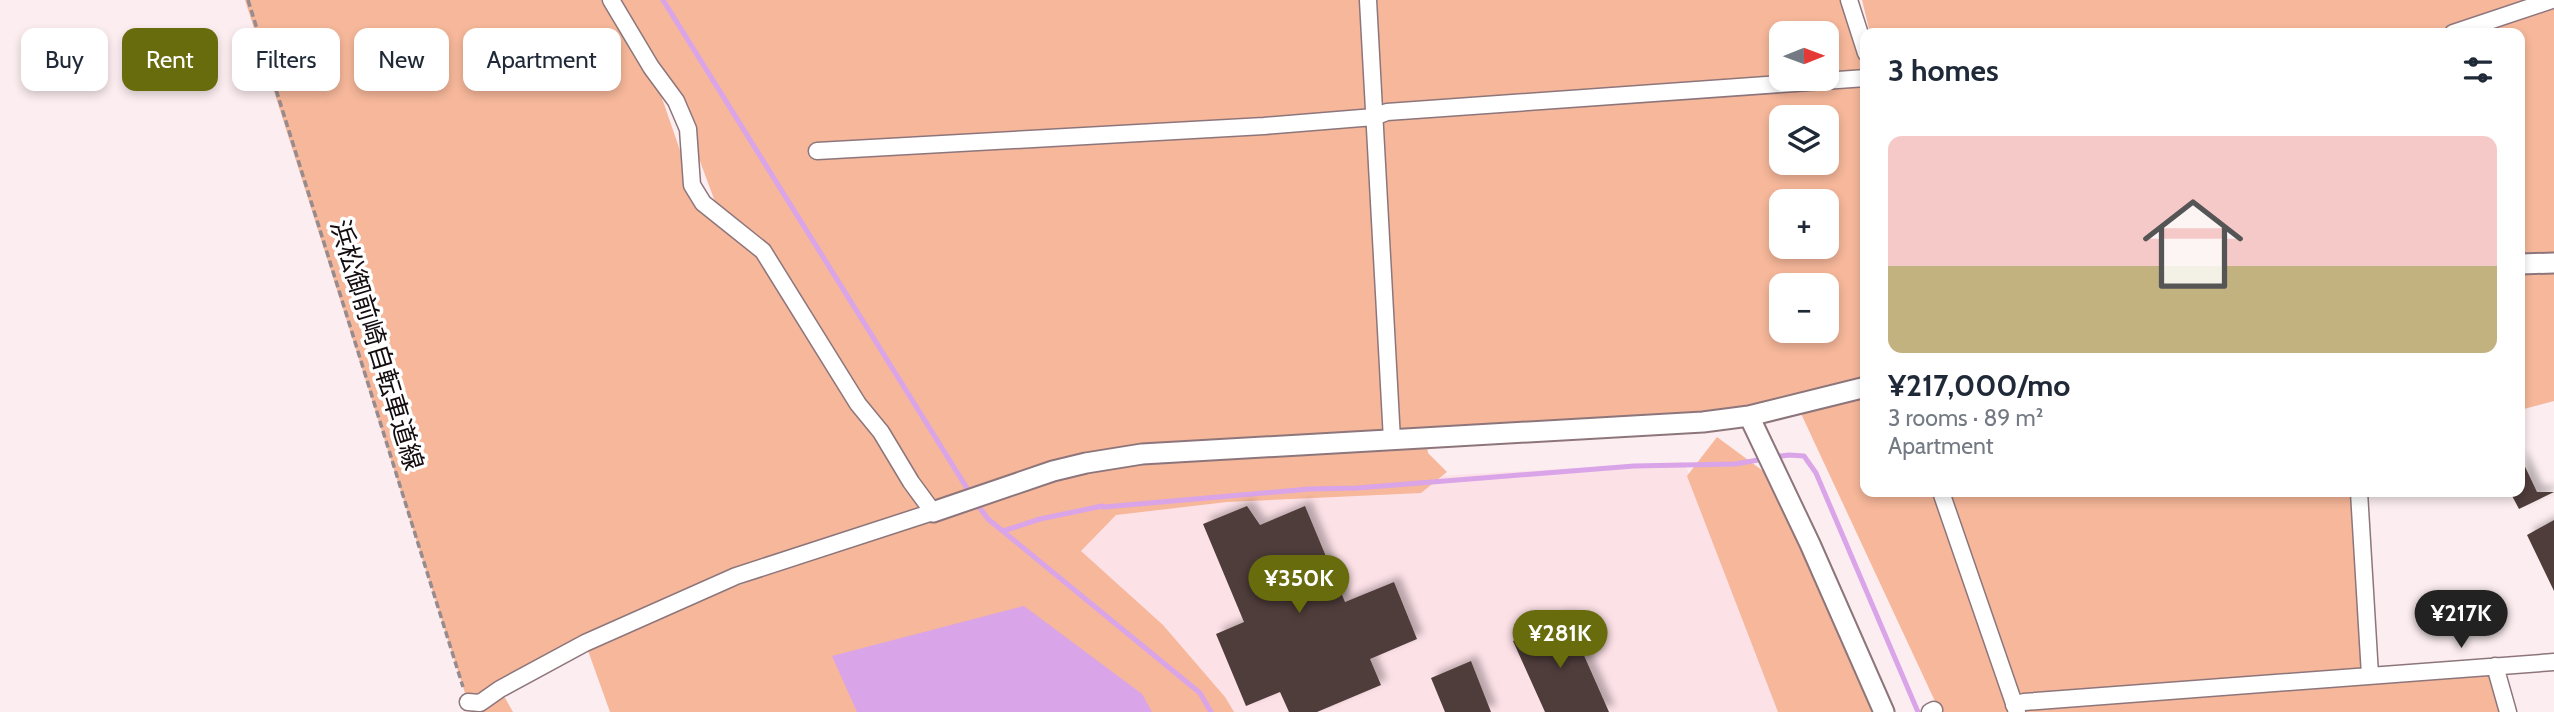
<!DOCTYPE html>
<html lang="en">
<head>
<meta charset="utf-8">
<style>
  body { margin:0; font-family:Cabin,"Noto Sans JP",sans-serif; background:#f2f2f3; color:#1f2937; height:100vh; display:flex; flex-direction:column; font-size:26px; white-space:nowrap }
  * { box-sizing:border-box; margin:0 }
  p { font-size:23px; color:#747a83 }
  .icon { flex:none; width:38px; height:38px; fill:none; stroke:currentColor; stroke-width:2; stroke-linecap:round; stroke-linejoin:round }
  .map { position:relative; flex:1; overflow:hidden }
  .details { position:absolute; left:1860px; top:28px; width:665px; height:469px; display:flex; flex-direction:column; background:#fff; border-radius:14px; box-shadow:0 4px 10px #0003 }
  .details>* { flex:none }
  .guide { position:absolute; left:21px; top:28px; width:665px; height:63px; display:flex; gap:14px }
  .needle { width:46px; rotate:89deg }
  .buttons { position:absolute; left:1769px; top:21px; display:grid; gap:14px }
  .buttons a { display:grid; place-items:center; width:70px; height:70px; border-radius:14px; background:#fff; box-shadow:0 4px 10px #0003; font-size:35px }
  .price { position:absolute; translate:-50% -60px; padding:0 16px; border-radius:24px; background:#696c0d; color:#fff; font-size:23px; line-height:46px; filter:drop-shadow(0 2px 4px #0008) }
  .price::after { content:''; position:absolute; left:50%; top:42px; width:21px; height:16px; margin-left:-10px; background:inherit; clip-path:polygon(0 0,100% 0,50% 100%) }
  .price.current { background:#222; color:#fff }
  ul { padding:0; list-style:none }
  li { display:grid; align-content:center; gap:14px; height:371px; padding:0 28px }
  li+li { border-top:2px solid #e0e1e3 }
  li span { display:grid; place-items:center; height:217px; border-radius:14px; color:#555 }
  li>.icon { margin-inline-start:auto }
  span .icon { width:126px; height:126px; fill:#fffc; stroke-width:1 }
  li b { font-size:30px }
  h2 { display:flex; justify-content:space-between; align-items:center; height:84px; padding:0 28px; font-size:30px }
  .chip { padding:0 24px; border-radius:14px; background:#fff; box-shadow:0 4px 10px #0003; font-size:24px; line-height:63px }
  .chip.current { background:#696c0d; color:#fff }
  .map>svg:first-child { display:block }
</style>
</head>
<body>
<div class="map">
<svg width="2554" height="712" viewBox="0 0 2554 712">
  <defs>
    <filter id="shadow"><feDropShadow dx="6" dy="-6" stdDeviation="3.5" flood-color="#0004"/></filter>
  </defs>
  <rect width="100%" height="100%" fill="#fcedf0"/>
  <path fill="#fce1e7" d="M1684 462 1792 712H1232L1015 523 1188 490Z"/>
  <path fill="#f6b79a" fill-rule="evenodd" d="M245 0H1849L1866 53V492H2359L2370 675 2495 666 2509 712H1940L1797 405 1749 416 1426 439 1428 453 1447 472 1421 493 1227 502 1116 515 1081 551 1163 625 1225 697 1234 712H610L586 645 500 689 513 712H471ZM1782 33H1827V79H1782ZM655 78 688 129 717 207 692 185ZM1782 117H1827V163H1782ZM1782 201H1827V247H1782ZM1782 285H1827V331H1782ZM917 518 617 631 648 615Z
    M1862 0H2554V262L2520 264V33H1870Z
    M2554 266V401L2520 410V267Z
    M1717 437 1782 485 1879 712H1778L1687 476Z"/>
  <path fill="#d9a4e8" d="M1024 606 1142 694 1152 712H857L832 656Z"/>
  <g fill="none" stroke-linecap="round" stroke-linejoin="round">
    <path stroke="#d9a4e8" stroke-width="5" d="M663 0 970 493
      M1773 457 1789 455 1804 456 1816 473 1918 712
      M975 501 988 519 1200 693 1211 712
      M1003 531 1040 519 1102 506 1104 507 1309 489 1357 488 1634 466 1735 464 1764 459"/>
  </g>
  <path fill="#503c3a" filter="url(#shadow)" d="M2520 456 2537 492H2554L2519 509 2510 492H2520Z
    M1247 506 1260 525 1305 506 1345 602 1394 582 1417 639 1370 659 1381 685 1317 712H1289L1280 692 1246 706 1216 634 1244 622 1203 524Z
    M2554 520V591L2527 535Z
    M1567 617 1609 712H1545L1513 641Z
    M1471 661 1491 712H1445L1431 678Z"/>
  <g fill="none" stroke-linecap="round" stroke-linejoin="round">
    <g stroke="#8d767b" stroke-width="19">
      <path id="minor" d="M1368 0 1392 440
        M1849 0 1866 53
        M2453 33 2552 0
        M817 151 1264 126 1374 117 1387 112 1866 78
        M1941 492 2017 712
        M2359 492 2370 675
        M2495 666 2508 712
        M468 702 480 703 500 689 585 643 736 576 933 512 911 482 881 432 858 404 763 251 703 203 692 185 688 129 676 101 651 67 611 0
        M2014 705 2024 702 2554 662
        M1930 712 1934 710"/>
    </g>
    <g stroke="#8d767b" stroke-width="23">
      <path id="tertiary" d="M2520 264 2554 263
        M1749 416 1810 544 1884 712
        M933 512 1053 471 1086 463 1142 454 1703 422 1749 416 1866 387"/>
    </g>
    <path stroke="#978b8e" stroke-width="3.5" stroke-dasharray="7 3.5" stroke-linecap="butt" d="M248 0 463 687"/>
    <use href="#minor" stroke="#fff" stroke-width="16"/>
    <use href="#tertiary" stroke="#fff" stroke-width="19"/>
  </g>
  <g text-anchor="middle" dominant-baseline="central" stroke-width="7" stroke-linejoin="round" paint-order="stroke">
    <g font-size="26" fill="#140c0e" stroke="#fff">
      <text transform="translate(377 345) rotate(73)">浜松御前崎自転車道線</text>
    </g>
  </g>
</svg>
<div class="buttons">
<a><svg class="needle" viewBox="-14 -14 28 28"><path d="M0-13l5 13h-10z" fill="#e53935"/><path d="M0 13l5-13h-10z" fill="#747a83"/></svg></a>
<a><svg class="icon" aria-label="layers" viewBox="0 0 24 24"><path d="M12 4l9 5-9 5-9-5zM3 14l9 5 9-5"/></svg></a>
<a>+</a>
<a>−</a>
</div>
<b class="price" style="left:1299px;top:615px">¥350K</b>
<b class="price current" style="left:2461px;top:650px">¥217K</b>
<b class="price" style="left:1560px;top:670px">¥281K</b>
<div class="guide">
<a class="chip">Buy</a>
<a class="chip current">Rent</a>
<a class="chip">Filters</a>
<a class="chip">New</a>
<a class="chip">Apartment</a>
</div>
<section class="details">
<h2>3 homes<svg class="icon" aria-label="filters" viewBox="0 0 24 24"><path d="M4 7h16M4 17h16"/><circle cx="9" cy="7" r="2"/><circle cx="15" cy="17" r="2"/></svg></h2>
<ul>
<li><span style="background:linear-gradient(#f6c9c9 60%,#c2b280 0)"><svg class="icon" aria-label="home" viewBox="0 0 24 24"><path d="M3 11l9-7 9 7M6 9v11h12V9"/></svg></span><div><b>¥217,000/mo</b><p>3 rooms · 89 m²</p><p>Apartment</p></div></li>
</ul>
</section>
</div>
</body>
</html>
